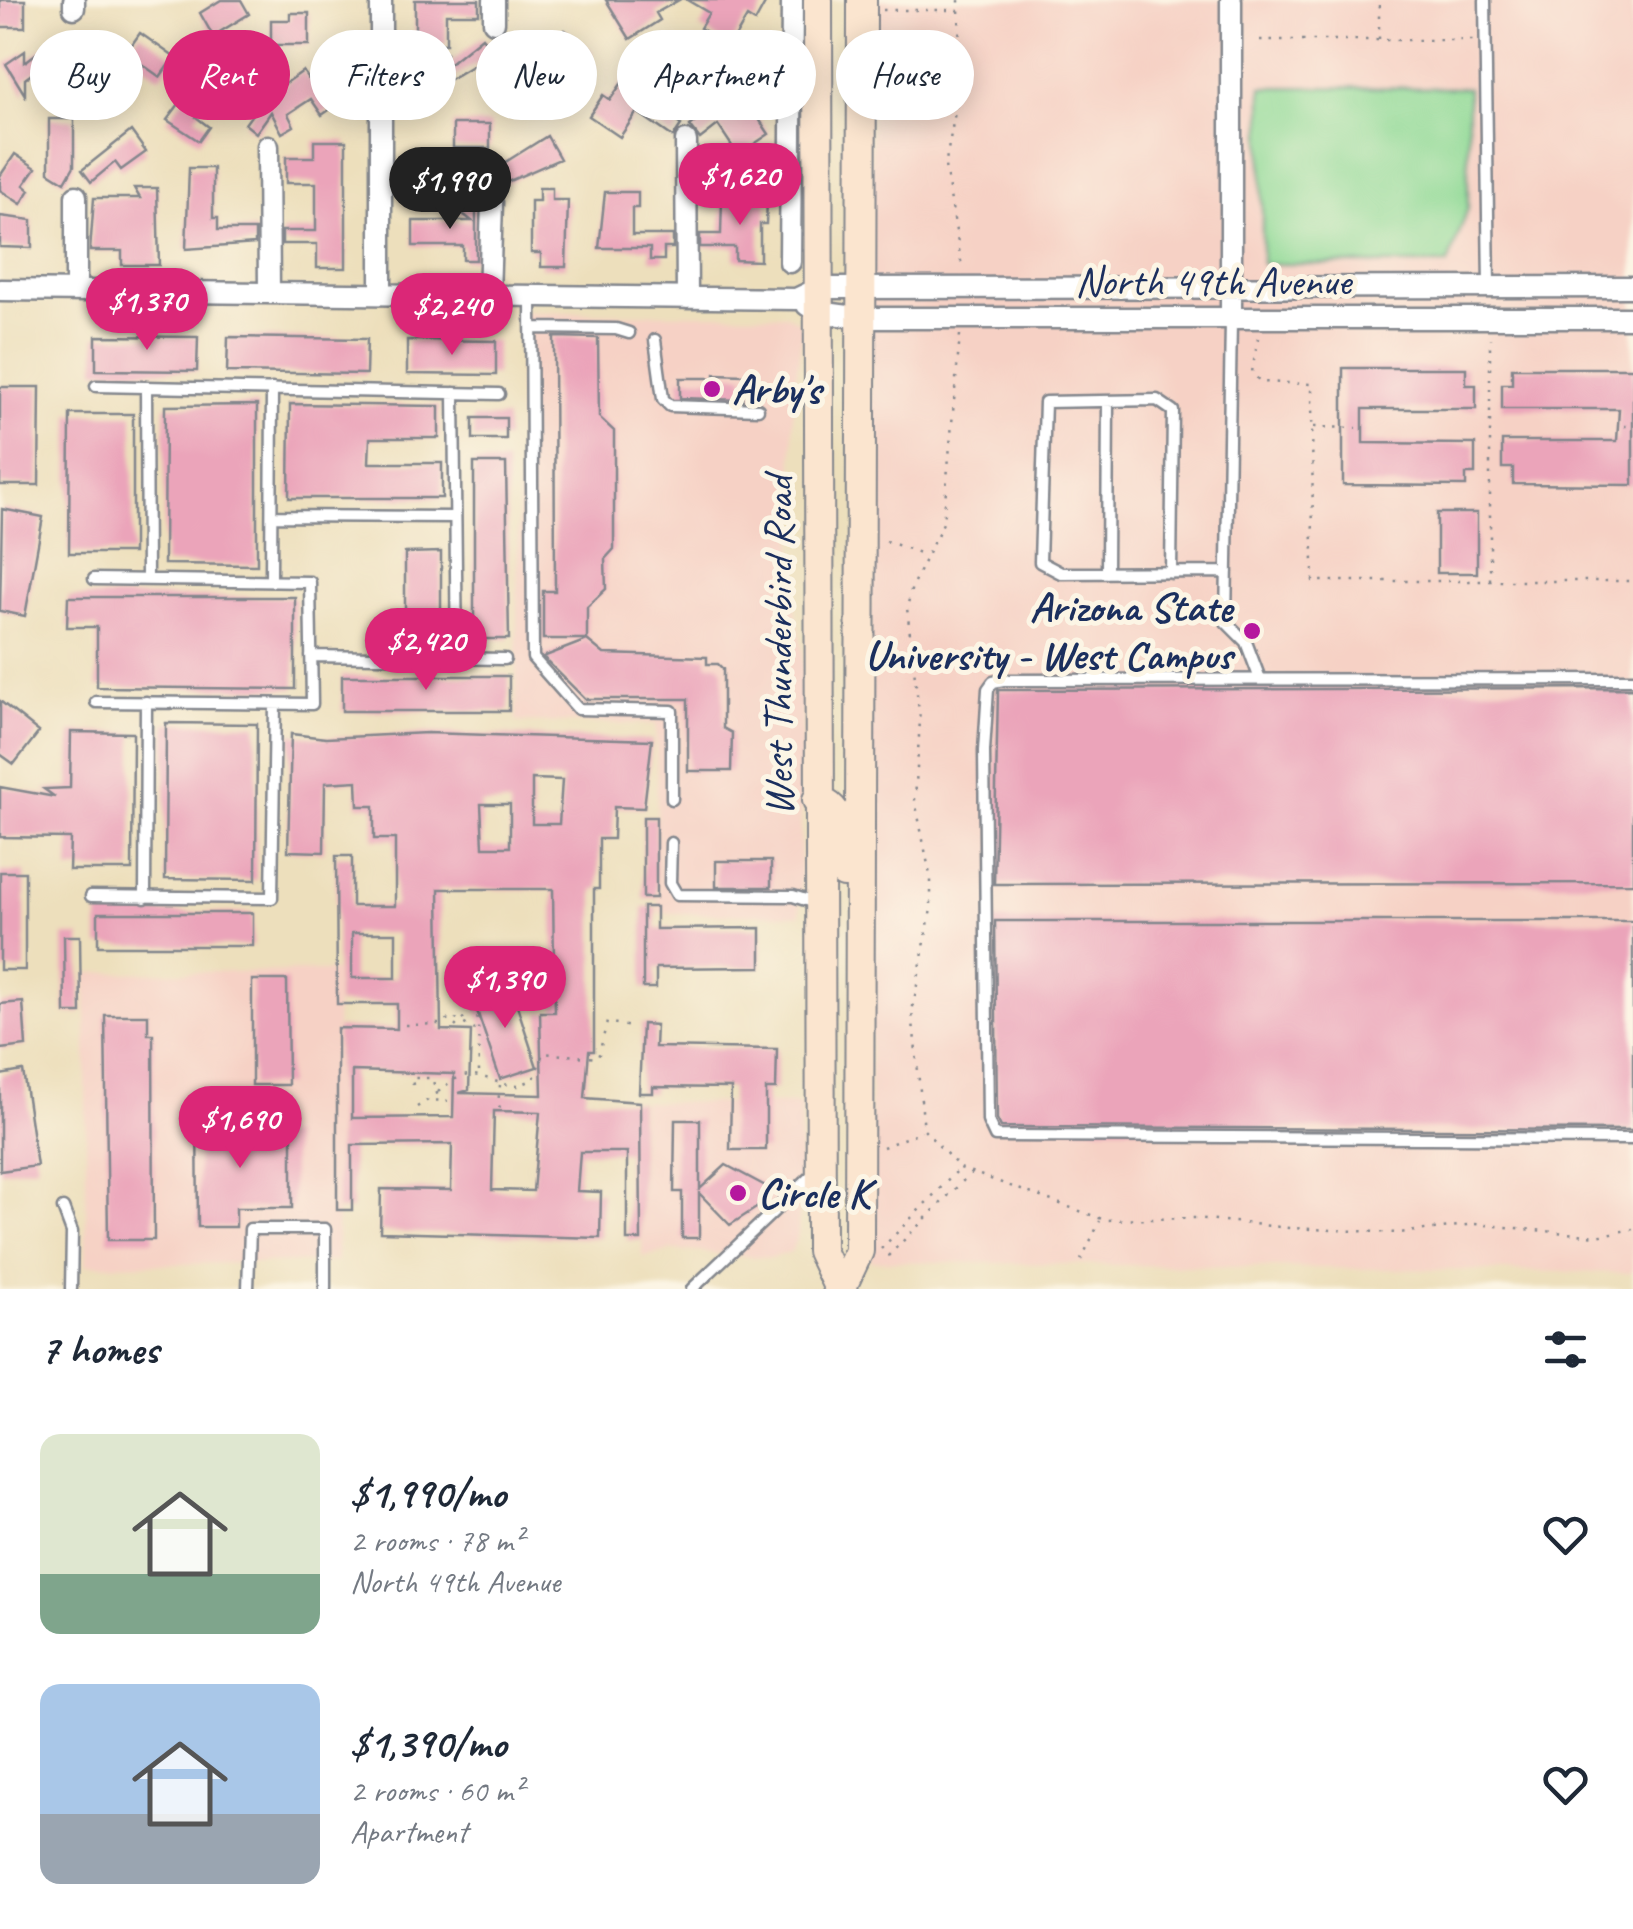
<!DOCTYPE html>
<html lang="en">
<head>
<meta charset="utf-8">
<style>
  body { margin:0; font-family:Caveat,sans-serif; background:#f2f2f3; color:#1f2937; height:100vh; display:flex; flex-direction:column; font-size:38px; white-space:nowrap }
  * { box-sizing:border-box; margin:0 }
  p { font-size:32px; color:#747a83 }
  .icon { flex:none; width:55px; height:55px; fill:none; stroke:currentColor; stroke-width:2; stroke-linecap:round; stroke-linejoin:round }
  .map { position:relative; height:1289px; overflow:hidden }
  .drawer { display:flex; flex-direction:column; background:#fff; flex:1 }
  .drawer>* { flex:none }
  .hud { position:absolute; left:30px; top:30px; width:1000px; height:90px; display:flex; gap:20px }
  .price { position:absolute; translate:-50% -85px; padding:0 22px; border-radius:35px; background:#db2777; color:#fff; font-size:32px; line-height:65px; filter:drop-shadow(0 2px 5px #0008) }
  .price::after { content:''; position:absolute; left:50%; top:60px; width:30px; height:22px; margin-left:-15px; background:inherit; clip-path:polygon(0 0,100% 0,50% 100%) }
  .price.on { background:#222; color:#fff }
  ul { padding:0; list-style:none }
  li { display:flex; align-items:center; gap:30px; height:250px; padding:0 40px }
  li span { display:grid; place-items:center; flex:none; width:280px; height:200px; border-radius:20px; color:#555 }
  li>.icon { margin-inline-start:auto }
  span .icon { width:120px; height:120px; fill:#fffc; stroke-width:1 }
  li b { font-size:42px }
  h2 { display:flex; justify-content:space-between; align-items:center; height:120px; padding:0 40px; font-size:42px }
  .pill { padding:0 35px; border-radius:45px; background:#fff; box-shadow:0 5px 25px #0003; font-size:35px; line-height:90px }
  .pill.on { background:#db2777; color:#fff }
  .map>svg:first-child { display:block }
</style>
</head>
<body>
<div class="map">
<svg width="1633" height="1289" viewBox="0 0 1633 1289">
  <rect width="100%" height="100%" fill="#fcf5e5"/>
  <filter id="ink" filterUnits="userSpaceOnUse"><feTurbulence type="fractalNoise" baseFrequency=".01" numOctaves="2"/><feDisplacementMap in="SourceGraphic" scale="20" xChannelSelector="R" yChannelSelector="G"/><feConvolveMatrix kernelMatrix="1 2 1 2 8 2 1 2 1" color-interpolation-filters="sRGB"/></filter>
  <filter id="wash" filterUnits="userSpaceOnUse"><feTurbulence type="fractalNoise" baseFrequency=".0048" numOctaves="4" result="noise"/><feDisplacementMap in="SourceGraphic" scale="40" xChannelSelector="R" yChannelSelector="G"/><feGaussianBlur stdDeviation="2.25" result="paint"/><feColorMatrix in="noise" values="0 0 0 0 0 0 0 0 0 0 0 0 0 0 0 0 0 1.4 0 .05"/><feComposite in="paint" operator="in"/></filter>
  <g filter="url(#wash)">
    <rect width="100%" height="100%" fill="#eddfbc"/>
    <path fill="#f6d1c5" d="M871 0H1633V1273L870 1261Z
      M520 312 787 315 803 324 793 404V599L803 652 800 915 658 913 656 724 516 722Z
      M336 971 337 1262 86 1265V973Z
      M642 1102 801 1104 798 1235 791 1252 770 1258 674 1250 642 1257Z"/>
    <path fill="#8ed995" stroke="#54847a" stroke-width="2.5" d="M1262 87 1468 88V208L1448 264H1262Z"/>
    <g id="blocks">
      <path fill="#eba4ba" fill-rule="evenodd" d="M0 0H25V27H0Z
        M221 0H241L249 14 213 36 200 13Z
        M415 0H479V14H446V44H415Z
        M606 0H679L656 13 660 20 630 39Z
        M687 0H767L755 22 747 17 730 46 700 28 709 13Z
        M290 13H309V45H271V20H290Z
        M565 30 593 52 575 75 555 59 560 53 552 47Z
        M140 33 174 57 160 77 126 53Z
        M62 34 71 45 25 79V95L6 64 25 51V62Z
        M482 37 496 54 509 37 523 49V99H498V78H477V63L425 94 421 88 428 81 421 69 446 54 445 67Z
        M91 63H116V96H79V72H91Z
        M243 68H266V97L303 71 309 80 322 72 342 101 322 115 311 99 288 114 294 126 282 133 271 112 256 133 245 124 264 98H243Z
        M630 71 665 95 657 108 681 125 673 137 637 112 620 137 589 116 603 95 610 100Z
        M738 88 769 134 738 155 718 125 700 139 690 126Z
        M188 92 205 104 196 117 209 127 199 141 167 120Z
        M49 119H74V166L65 182 49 172Z
        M453 124H490V148H453Z
        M131 131 146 152 121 170 115 162 91 182 82 170Z
        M547 136 560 159 505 183 496 168Z
        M314 141H346V268H317V244H282V231H316V183H286V157H314Z
        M15 154 36 168 24 185 30 190 21 204 0 190V176Z
        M426 154 453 174 437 195 410 176Z
        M702 161H718V196H702Z
        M189 168H213V218H218V230H255V244L186 249Z
        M134 188H157L159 265H122V251H90L94 198H140Z
        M539 188H552V200H568L566 267H541V253H531V201H539Z
        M605 192H638V208H632V235H673V248H664V260H650V248H599Z
        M722 199 767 200 766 224H760V261L735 260V247H700V234H721Z
        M459 201H476V260H463V246H413V221H472L459 211Z
        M0 216 32 220V248L0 247Z
        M96 336 198 337 197 371 96 370Z
        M228 337 367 339 366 374 227 372Z
        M554 337 598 338 599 417 614 431V549L605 559 606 589 587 607V639H543V591H555Z
        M407 340 496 341V375L407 374Z
        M1343 368H1466V385H1476V409H1363V443L1475 444V474H1466V486L1343 485Z
        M1512 368H1633V485L1513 484V468H1502V441H1617L1619 409H1502V384H1512Z
        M715 374 744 375 743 400 680 398V378H715Z
        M0 387H40L39 485H0Z
        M290 404 439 406V438H370L369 463H442V498H289Z
        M257 405V565L164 564 165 406Z
        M70 414H133V553H69Z
        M473 418H506V439H473Z
        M474 463H506L509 639H474Z
        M2 509 43 517 25 616 0 611Z
        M1437 513H1477V573H1437Z
        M441 552V644H405V553Z
        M68 597H295V689L97 687V627H67Z
        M587 640 604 654 707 657V664H718L723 669V728L732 733 731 771H688V699H585L543 657Z
        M342 676H509V711H342Z
        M1633 688V883L994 884 998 690Z
        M0 701 39 732 14 764 0 754Z
        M166 723 257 724 256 880 165 879Z
        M71 732 133 733 132 870H69L70 838 0 837V787L55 797 44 789 70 788Z
        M427 733 652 740 644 808 614 807 613 839H599V889H594V1051H589L585 1098 640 1102 641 1240H627V1152H580L577 1191 601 1192 600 1238 380 1232 381 1189 451 1190 452 1144 352 1145V1210H337V1028L397 1029V1004H337L336 856H352V906H395V839H374V806H358L357 781 325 783 324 852 288 851 291 734 326 738ZM532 779 562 780 559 824H532ZM481 804H510V847H483ZM439 889H553L554 966H561L554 968 555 1012H540L542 1095 459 1093 469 1090 471 1031 441 1030ZM352 933H396V978H352ZM352 1071 454 1074 453 1117 352 1118ZM494 1111 540 1112 533 1191 492 1190Z
        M643 817H656V898H643Z
        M716 861H771V887H716Z
        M0 872H25V970H0Z
        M643 907H656V929L761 928V967L656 968V988H643Z
        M98 913H253V946H98Z
        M995 921H1633V1130L1001 1127 997 1119Z
        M64 936H80L81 1013H65Z
        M252 980H287L288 1085H252Z
        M510 984 537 1067 500 1079 472 996Z
        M23 1002 26 1046 0 1049V1004Z
        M105 1015H148V1034H153L154 1240H108Z
        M642 1024 656 1025 655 1047 777 1049 776 1089H766V1150H730L731 1088 653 1087V1093H639Z
        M23 1071 37 1166 0 1171V1075Z
        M197 1115H235V1134L292 1135V1208H236V1227H198Z
        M675 1120H700V1189L726 1165 771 1189 764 1203 730 1225 699 1193V1238H682V1192H674Z"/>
    </g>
  </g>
  <g filter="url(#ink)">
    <use href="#blocks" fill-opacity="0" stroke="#84878d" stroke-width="2.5"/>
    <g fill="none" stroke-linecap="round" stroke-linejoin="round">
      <g stroke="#84878d" stroke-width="15">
        <path id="lane" d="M1485 0 1489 287
          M531 296 533 658 578 709 672 711V799
          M1231 321 1226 622 1246 642 1260 679
          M532 328 616 329 629 333
          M655 340 663 399 670 406 758 409
          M96 386 499 394
          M146 387 147 579
          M454 393 457 661
          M273 516 455 517
          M1107 573 1108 401
          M1171 573 1173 411 1157 400 1045 402 1040 562 1061 573 1227 572
          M94 579 310 582 312 704 96 702
          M271 580 272 389
          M311 656 505 659
          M1633 679 1003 680 993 682 988 689 984 751 988 1121 995 1136 1633 1139
          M671 843 670 883 677 895 793 896 815 903
          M91 896 272 898 275 704
          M145 898 146 702
          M63 1208 72 1232 71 1289
          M248 1289 250 1229H325V1289
          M692 1289 813 1174"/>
      </g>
      <g stroke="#84878d" stroke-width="25">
        <path id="street" d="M381 0V294
          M1231 0V320
          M74 8V0
          M494 22V0
          M686 141 687 298
          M268 146 269 293
          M790 262 792 0
          M0 290 796 299 819 288 1633 287
          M76 290V196
          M489 295 492 203
          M807 305 818 312 863 318H1633"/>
      </g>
      <g stroke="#84878d" stroke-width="32">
        <path id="secondary" d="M818 0 821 1251 839 1289
          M817 800C848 808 844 848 844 873
          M841 1289 859 1251 862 0"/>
      </g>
      <path stroke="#84878d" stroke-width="2.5" stroke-dasharray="2.5 8" stroke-linecap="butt" d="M959 0 960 85 945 166 962 267
        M883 10H959
        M1379 39V4
        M1260 40H1473
        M960 335 943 523 912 586 907 608 920 720 915 800 931 880V909L912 1012 924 1130 960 1168 1105 1220 1197 1218 1289 1228 1399 1233 1475 1224 1597 1236 1633 1229
        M1258 338 1252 372 1260 382 1312 384 1313 581H1633
        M1624 426H1633
        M1314 427 1357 428
        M886 541 925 555
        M1490 580V338
        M405 1025 440 1024 452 1017 475 1030
        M455 1027 471 1010
        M479 1072 478 1020 470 993 504 978 517 982 521 997
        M413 1085 412 1078H432L439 1100
        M500 1085 498 1104 504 1114
        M438 1092C474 1059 483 1084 518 1086L534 1079 543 1053 598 1058 607 1022 630 1027
        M417 1107 428 1100 448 1101
        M883 1147 922 1131
        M881 1249 959 1169
        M888 1256 972 1172
        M1081 1260 1100 1221"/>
      <use href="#lane" stroke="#fff" stroke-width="10"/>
      <use href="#street" stroke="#fff" stroke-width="20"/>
      <use href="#secondary" stroke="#fbe5cf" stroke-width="28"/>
    </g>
  </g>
  <g fill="#b5179e" stroke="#fcf5e5" stroke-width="4">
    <circle cx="712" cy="389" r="10"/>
    <circle cx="1252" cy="631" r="10"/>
    <circle cx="738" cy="1193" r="10"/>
  </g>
  <g text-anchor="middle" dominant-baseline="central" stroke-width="10" stroke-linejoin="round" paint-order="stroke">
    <g font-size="42" fill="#1b2f5e" stroke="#fcf5e5">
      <text x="1213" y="281">North 49th Avenue</text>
      <text transform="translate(778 646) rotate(-90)">West Thunderbird Road</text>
    </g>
    <g font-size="42" font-weight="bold" fill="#1b2f5e" stroke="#fcf5e5" text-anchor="start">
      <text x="732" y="389">Arby's</text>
      <text x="1232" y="607" text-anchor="end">Arizona State<tspan x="1232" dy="48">University - West Campus</tspan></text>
      <text x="758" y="1193">Circle K</text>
    </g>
  </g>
</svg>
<b class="price" style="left:740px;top:228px">$1,620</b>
<b class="price on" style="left:450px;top:232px">$1,990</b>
<b class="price" style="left:147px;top:353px">$1,370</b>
<b class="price" style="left:452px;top:358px">$2,240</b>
<b class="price" style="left:426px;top:693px">$2,420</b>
<b class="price" style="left:505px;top:1031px">$1,390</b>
<b class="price" style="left:240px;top:1171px">$1,690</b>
<div class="hud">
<a class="pill">Buy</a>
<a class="pill on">Rent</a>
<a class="pill">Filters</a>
<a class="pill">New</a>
<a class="pill">Apartment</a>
<a class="pill">House</a>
</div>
</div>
<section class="drawer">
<h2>7 homes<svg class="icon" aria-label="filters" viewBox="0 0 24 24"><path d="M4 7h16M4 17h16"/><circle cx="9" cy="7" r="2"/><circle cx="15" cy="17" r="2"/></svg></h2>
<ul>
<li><span style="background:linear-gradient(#dfe7d0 70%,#7fa58c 0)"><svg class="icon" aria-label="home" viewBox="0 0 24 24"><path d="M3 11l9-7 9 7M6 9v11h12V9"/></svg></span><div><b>$1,990/mo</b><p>2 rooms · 78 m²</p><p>North 49th Avenue</p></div><svg class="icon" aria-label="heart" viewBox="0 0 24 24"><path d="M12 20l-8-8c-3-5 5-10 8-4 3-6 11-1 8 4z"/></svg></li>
<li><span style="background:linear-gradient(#a9c7e8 65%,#9aa5b1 0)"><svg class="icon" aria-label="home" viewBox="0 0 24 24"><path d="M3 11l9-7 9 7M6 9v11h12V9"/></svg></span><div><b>$1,390/mo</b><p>2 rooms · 60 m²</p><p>Apartment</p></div><svg class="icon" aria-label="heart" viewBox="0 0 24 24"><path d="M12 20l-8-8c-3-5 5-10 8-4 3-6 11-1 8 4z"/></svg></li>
</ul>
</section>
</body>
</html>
